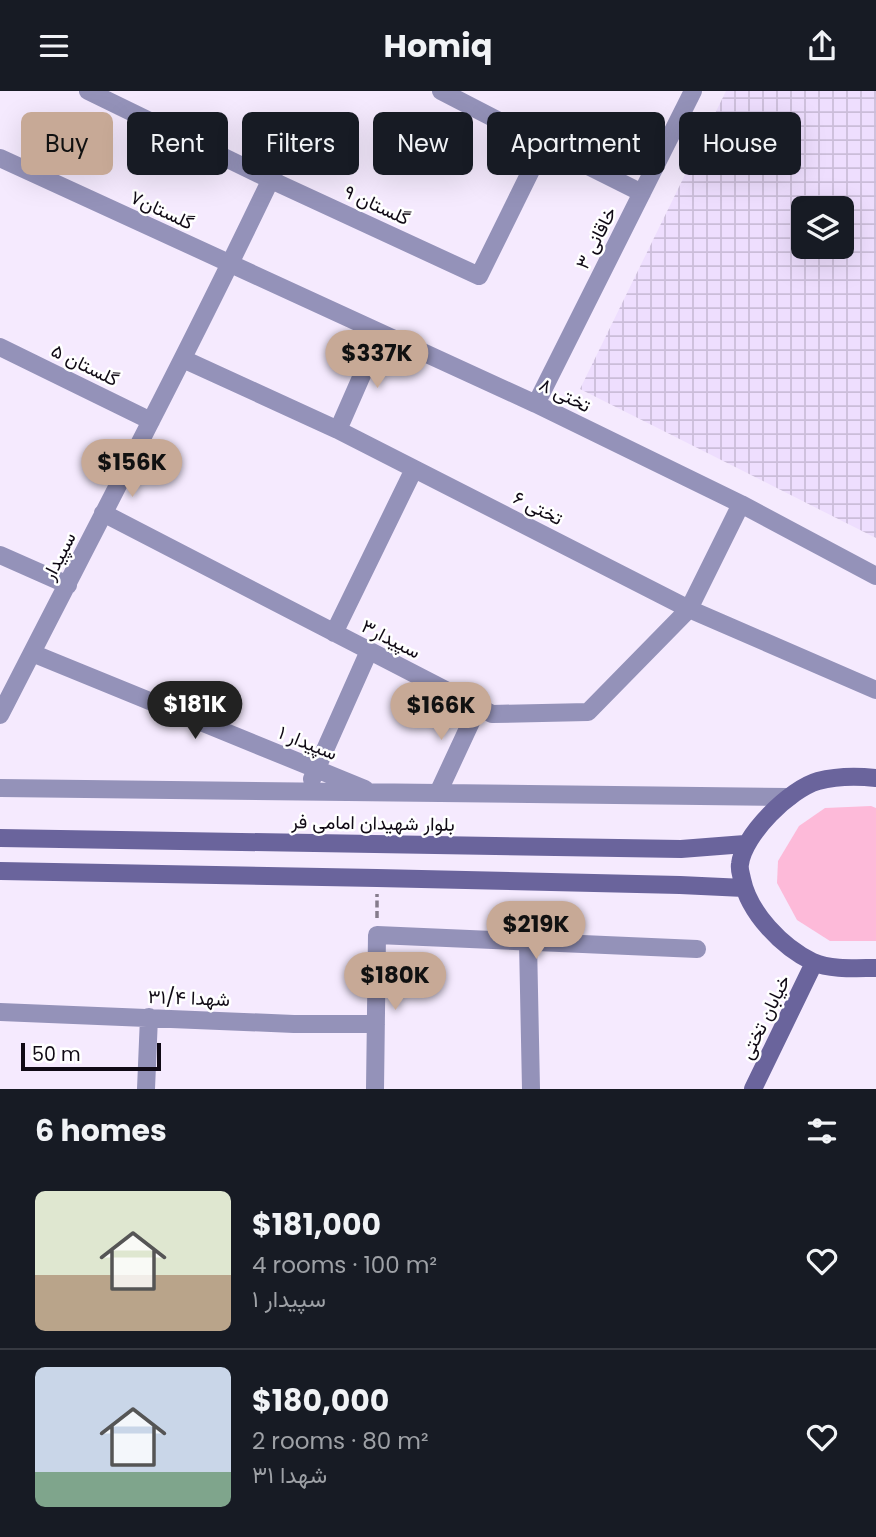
<!DOCTYPE html>
<html lang="en">
<head>
<meta charset="utf-8">
<style>
  body { margin:0; font-family:Poppins,Vazirmatn,sans-serif; background:#20242c; color:#f1f3f6; height:100vh; display:flex; flex-direction:column; font-size:26px; white-space:nowrap }
  * { box-sizing:border-box; margin:0 }
  p { font-size:23px; color:#9ea1a6 }
  .icon { flex:none; width:38px; height:38px; fill:none; stroke:currentColor; stroke-width:2; stroke-linecap:round; stroke-linejoin:round }
  .map { position:relative; height:998px; overflow:hidden }
  .sheet { display:flex; flex-direction:column; background:#171b24; flex:1 }
  .sheet>* { flex:none }
  .guide { position:absolute; left:21px; top:21px; width:835px; height:63px; display:flex; gap:14px }
  .controls { position:absolute; left:791px; top:105px; display:grid; gap:14px }
  .controls a { display:grid; place-items:center; width:63px; height:63px; border-radius:10px; background:#171b24; box-shadow:0 7px 28px #0002; font-size:35px }
  .scale { position:absolute; left:21px; bottom:18px; width:140px; box-sizing:border-box; padding-left:7px; border:4px solid #100a15; border-top:0; font-size:19px; line-height:24px; white-space:nowrap; color:#100a15; -webkit-text-stroke:5px #fff; paint-order:stroke }
  .price { position:absolute; translate:-50% -60px; padding:0 16px; border-radius:24px; background:#c7a996; color:#111; font-size:23px; line-height:46px; filter:drop-shadow(0 2px 4px #0008) }
  .price::after { content:''; position:absolute; left:50%; top:42px; width:21px; height:16px; margin-left:-10px; background:inherit; clip-path:polygon(0 0,100% 0,50% 100%) }
  .price.current { background:#222; color:#fff }
  ul { padding:0; list-style:none }
  li { display:flex; align-items:center; gap:21px; height:175px; padding:0 35px }
  li+li { border-top:2px solid #363941 }
  li span { display:grid; place-items:center; flex:none; width:196px; height:140px; border-radius:10px; color:#555 }
  li>.icon { margin-inline-start:auto }
  span .icon { width:84px; height:84px; fill:#fffc; stroke-width:1 }
  li b { font-size:30px }
  h2 { display:flex; justify-content:space-between; align-items:center; height:84px; padding:0 35px; font-size:30px }
  .tag { padding:0 24px; border-radius:10px; background:#171b24; box-shadow:0 7px 28px #0002; font-size:24px; line-height:63px }
  .tag.current { background:#c7a996; color:#111 }
  header { display:flex; justify-content:space-between; align-items:center; height:91px; padding:0 35px; background:#171b24; font-size:32px; font-weight:700 }
  .map>svg:first-child { display:block }
</style>
</head>
<body>
<header><svg class="icon" aria-label="menu" viewBox="0 0 24 24"><path d="M4 6h16M4 12h16M4 18h16"/></svg>Homiq<svg class="icon" aria-label="share" viewBox="0 0 24 24"><path d="M12 15V3M7 8l5-5 5 5M5 13v7h14v-7"/></svg></header>
<div class="map">
<svg width="876" height="998" viewBox="0 0 876 998">
  <defs>
    <pattern id="industrial-grid" width="8" height="8" patternUnits="userSpaceOnUse" patternTransform="scale(1.75)"><rect width="8" height="8" fill="#eedefe"/><path d="M0 4h8M4 0v8" fill="none" stroke="#cbbdd9"/></pattern>
  </defs>
  <rect width="100%" height="100%" fill="#f5eafe"/>
  <path fill="url(#industrial-grid)" fill-rule="evenodd" d="M726 0H876V447L580 298ZM803 117H842V156H803Z"/>
  <path fill="#fdbad9" d="M871 715 876 717V850H830L797 829 777 792 778 770 799 735 825 717Z"/>
  <g fill="none" stroke-linecap="round" stroke-linejoin="round">
    <path stroke="#857c8c" stroke-width="3.5" stroke-dasharray="7 3.5" stroke-linecap="butt" d="M377 827V803"/>
    <path stroke="#9492b9" stroke-width="18" d="M88 0 271 89 479 185 544 53
      M441 0 544 53 642 102
      M0 67 536 313 741 413 876 485
      M0 256 151 330
      M183 268 338 339 689 518 876 599
      M536 313 693 0
      M338 339 380 243
      M103 422 492 623 588 621 689 518 741 413
      M0 464 68 494
      M334 542 414 378
      M32 562 365 698
      M0 624C100 428 203 234 296 35
      M312 688 369 560
      M0 697 789 706
      M438 702 478 616
      M528 851 531 998
      M0 921 294 933H376
      M146 998 149 926
      M375 998 377 844 697 858"/>
    <path stroke="#6a649c" stroke-width="18" d="M876 687C857 685 837 685 818 690 790 698 744 743 740 773 739 778 741 783 742 788 749 822 782 856 813 871 831 879 857 877 876 877
      M0 747 681 758 745 753
      M0 780 377 787 680 794 744 797
      M753 998 814 872"/>
  </g>
  <g text-anchor="middle" dominant-baseline="central" stroke-width="5" stroke-linejoin="round" paint-order="stroke">
    <g font-size="19" fill="#100a15" stroke="#fff">
      <text transform="translate(377 114) rotate(25)">گلستان ۹</text>
      <text transform="translate(162 119) rotate(25)">گلستان۷</text>
      <text transform="translate(596 147) rotate(-63)">خاقانی ۳</text>
      <text transform="translate(85 274) rotate(26)">گلستان ۵</text>
      <text transform="translate(565 304) rotate(26)">تختی ۸</text>
      <text transform="translate(538 417) rotate(27)">تختی ۶</text>
      <text transform="translate(59 465) rotate(-63)">سپیدار</text>
      <text transform="translate(391 548) rotate(27)">سپیدار۳</text>
      <text transform="translate(308 652) rotate(22)">سپیدار ۱</text>
      <text transform="translate(373 732) rotate(1)">بلوار شهیدان امامی فر</text>
      <text transform="translate(189 907) rotate(2)">شهدا ۳۱/۴</text>
      <text transform="translate(765 926) rotate(-64)">خیابان تختی</text>
    </g>
  </g>
</svg>
<div class="controls">
<a><svg class="icon" aria-label="layers" viewBox="0 0 24 24"><path d="M12 4l9 5-9 5-9-5zM3 14l9 5 9-5"/></svg></a>
</div>
<div class="scale">50 m</div>
<b class="price" style="left:377px;top:299px">$337K</b>
<b class="price" style="left:132px;top:408px">$156K</b>
<b class="price current" style="left:195px;top:650px">$181K</b>
<b class="price" style="left:441px;top:651px">$166K</b>
<b class="price" style="left:536px;top:870px">$219K</b>
<b class="price" style="left:395px;top:921px">$180K</b>
<div class="guide">
<a class="tag current">Buy</a>
<a class="tag">Rent</a>
<a class="tag">Filters</a>
<a class="tag">New</a>
<a class="tag">Apartment</a>
<a class="tag">House</a>
</div>
</div>
<section class="sheet">
<h2>6 homes<svg class="icon" aria-label="filters" viewBox="0 0 24 24"><path d="M4 7h16M4 17h16"/><circle cx="9" cy="7" r="2"/><circle cx="15" cy="17" r="2"/></svg></h2>
<ul>
<li><span style="background:linear-gradient(#dfe7d0 60%,#b9a48a 0)"><svg class="icon" aria-label="home" viewBox="0 0 24 24"><path d="M3 11l9-7 9 7M6 9v11h12V9"/></svg></span><div><b>$181,000</b><p>4 rooms · 100 m²</p><p>سپیدار ۱</p></div><svg class="icon" aria-label="heart" viewBox="0 0 24 24"><path d="M12 20l-8-8c-3-5 5-10 8-4 3-6 11-1 8 4z"/></svg></li>
<li><span style="background:linear-gradient(#c9d6e8 75%,#7fa58c 0)"><svg class="icon" aria-label="home" viewBox="0 0 24 24"><path d="M3 11l9-7 9 7M6 9v11h12V9"/></svg></span><div><b>$180,000</b><p>2 rooms · 80 m²</p><p>شهدا ۳۱</p></div><svg class="icon" aria-label="heart" viewBox="0 0 24 24"><path d="M12 20l-8-8c-3-5 5-10 8-4 3-6 11-1 8 4z"/></svg></li>
</ul>
</section>
</body>
</html>
